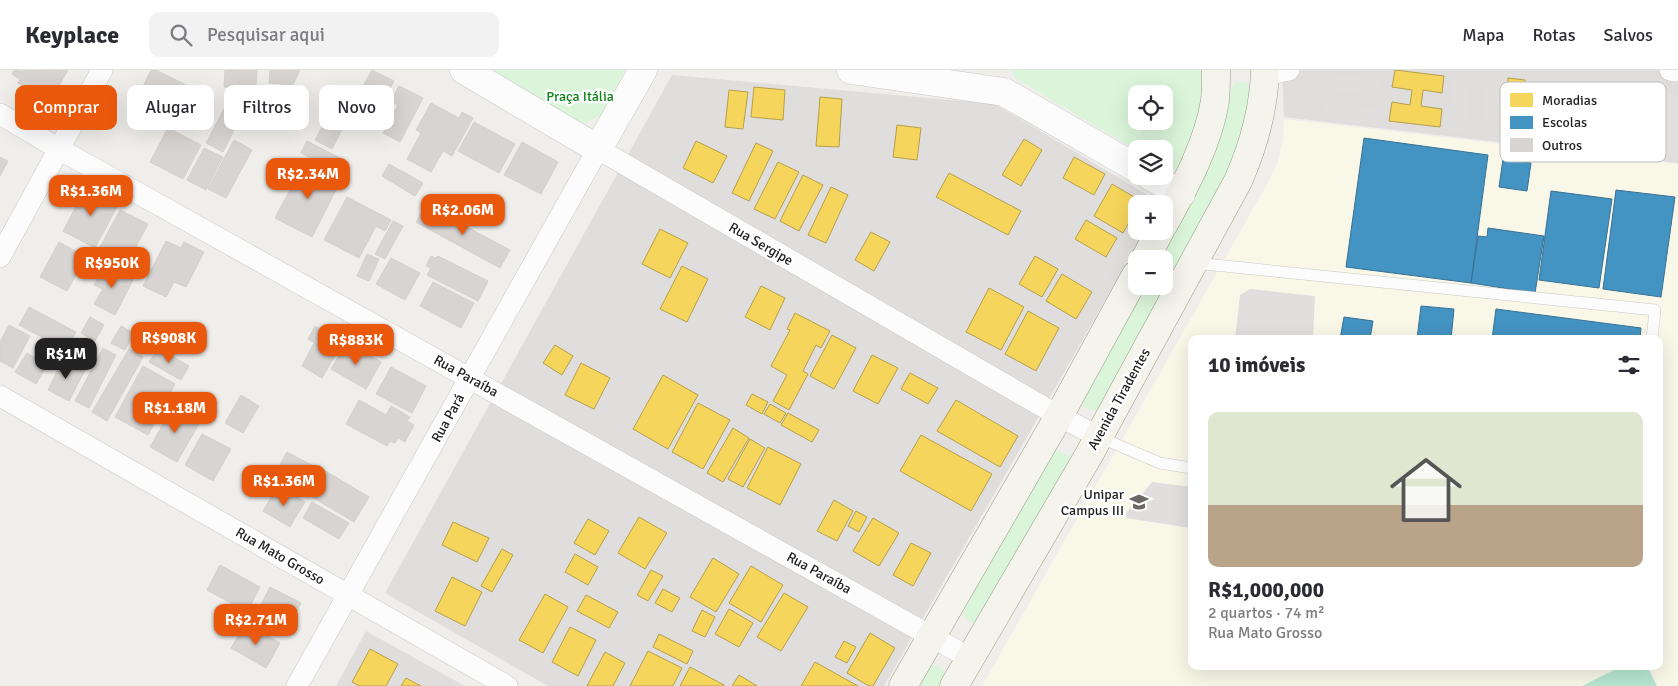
<!DOCTYPE html>
<html lang="pt">
<head>
<meta charset="utf-8">
<style>
  body { margin:0; font-family:Signika,sans-serif; background:#f2f2f3; color:#2b2b33; height:100vh; display:flex; flex-direction:column; font-size:19px; white-space:nowrap }
  * { box-sizing:border-box; margin:0 }
  p { font-size:16px; color:#7c7c81 }
  .icon { flex:none; width:28px; height:28px; fill:none; stroke:currentColor; stroke-width:2; stroke-linecap:round; stroke-linejoin:round }
  .map { position:relative; flex:1; overflow:hidden }
  .panel { position:absolute; left:1188px; top:265px; width:475px; height:335px; display:flex; flex-direction:column; background:#fff; border-radius:10px; box-shadow:0 5px 20px #0002 }
  .panel>* { flex:none }
  .guide { position:absolute; left:15px; top:15px; width:475px; height:45px; display:flex; gap:10px }
  .buttons { position:absolute; left:1128px; top:15px; display:grid; gap:10px }
  .buttons a { display:grid; place-items:center; width:45px; height:45px; border-radius:10px; background:#fff; box-shadow:0 5px 20px #0002; font-size:25px }
  .price { position:absolute; translate:-50% -42px; padding:0 11px; border-radius:10px; background:#ea580c; color:#fff; font-size:16px; line-height:32px; filter:drop-shadow(0 1px 2px #0008) }
  .price::after { content:''; position:absolute; left:50%; top:30px; width:15px; height:11px; margin-left:-8px; background:inherit; clip-path:polygon(0 0,100% 0,50% 100%) }
  .price.selected { background:#222; color:#fff }
  ul { padding:0; list-style:none }
  li { display:grid; align-content:center; gap:10px; height:265px; padding:0 20px }
  li+li { border-top:1px solid #e1e1e2 }
  li span { display:grid; place-items:center; height:155px; border-radius:10px; color:#555 }
  li>.icon { margin-inline-start:auto }
  span .icon { width:90px; height:90px; fill:#fffc; stroke-width:1 }
  li b { font-size:21px }
  h2 { display:flex; justify-content:space-between; align-items:center; height:60px; padding:0 20px; font-size:21px }
  .tag { padding:0 18px; border-radius:10px; background:#fff; box-shadow:0 5px 20px #0002; font-size:18px; line-height:45px }
  .tag.selected { background:#ea580c; color:#fff }
  header { display:flex; align-items:center; gap:30px; box-sizing:border-box; height:70px; padding:0 25px; background:#fff; border-bottom:1px solid #e1e1e2 }
  header strong { font-size:24px }
  nav { display:flex; gap:28px; margin-inline-start:auto; font-size:18px }
  .search { width:350px; height:45px; background:#f2f2f3; display:flex; align-items:center; gap:12px; box-sizing:border-box; padding:0 18px; border-radius:10px; color:#7c7c81; font-size:19px }
  .map>svg:first-child { display:block }
</style>
</head>
<body>
<header>
<strong>Keyplace</strong>
<div class="search"><svg class="icon" aria-label="search" viewBox="0 0 24 24"><circle cx="10" cy="10" r="6"/><path d="M15 15l6 6"/></svg>Pesquisar aqui</div>
<nav><a>Mapa</a><a>Rotas</a><a>Salvos</a></nav>
</header>
<div class="map">
<svg width="1678" height="616" viewBox="0 0 1678 616">
  <rect width="100%" height="100%" fill="#f0eeeb"/>
  <path fill="#dfdedc" d="M1282 0H1678V93L1284 47Z
    M672 5 995 34 1161 133 1136 134V161H1145L884 616H548L385 523Z
    M366 561 465 616H336Z"/>
  <path fill="#f8f7e8" fill-rule="evenodd" d="M1284 49 1678 94V616H982L1266 116 1277 94 1283 69ZM1191 269H1659V596H1191Z"/>
  <path fill="#daf5da" fill-rule="evenodd" d="M484 0H625L601 45C593 50 584 54 575 52Z
    M1013 0H1208L1205 43 1177 101 1164 96V79L1136 80 1015 8ZM1136 24H1164V51H1136Z
    M1243 12 1249 14 1252 21 1236 90 1194 174 1099 337 1096 340H1089L1081 334V327L1144 216H1164V189H1160L1202 113 1216 82 1225 50 1231 19 1235 13Z
    M1059 381 1069 386 1071 392 979 553 973 554C965 548 963 544 964 534L1054 382Z
    M931 595 943 599 946 604 944 616H916L925 598Z"/>
  <path fill="#b7e6d2" d="M1622 596H1647L1657 616H1582Z"/>
  <path fill="#e0dfde" d="M1455 0 1472 2 1465 62 1447 60Z
    M1328 3 1379 10 1377 26 1326 20Z
    M1488 3 1502 5 1494 66 1480 64Z
    M1666 26 1678 27V88L1659 86Z
    M1323 32 1378 39 1376 56 1321 50Z
    M1250 219 1315 226 1313 269H1235L1240 225Z
    M1152 412 1191 417V458L1126 448V443Z"/>
  <path fill="#f6d55c" stroke="#b69f4b" d="M1395 0 1444 6 1442 23 1423 20 1421 36 1442 39 1440 57 1389 51 1392 32 1410 35 1412 20 1392 17Z
    M1508 8 1525 10V13L1551 16V13L1583 17V21L1610 24V21L1624 23 1622 40 1597 37 1596 52 1622 55 1619 76 1602 74V69L1579 66 1578 69 1545 65V62L1521 60V62L1504 60 1506 39 1527 42 1529 32 1506 29Z
    M754 17 785 20 783 50 751 47Z
    M729 20 748 22 743 59 725 57Z
    M820 27 842 29 839 77 816 76Z
    M897 55 921 58 917 90 893 87Z
    M1024 69 1042 80 1021 116 1002 105Z
    M696 71 727 86 713 113 683 98Z
    M756 73 773 81 749 131 732 123Z
    M1074 87 1105 104 1094 125 1063 108Z
    M778 92 799 102 775 149 754 139Z
    M949 103 1021 141 1008 165 936 127Z
    M803 105 823 115 799 161 780 151Z
    M1112 114 1141 131 1140 134H1136V140L1123 163 1094 146Z
    M831 117 848 125 826 173 808 165Z
    M1086 150 1117 168 1106 187 1075 169Z
    M660 159 688 173 670 208 642 194Z
    M871 162 890 172 874 201 855 190Z
    M1035 186 1058 199 1042 227 1019 214Z
    M682 196 708 209 687 252 660 239Z
    M1062 204 1092 222 1076 249 1046 231Z
    M761 216 785 228 770 260 745 247Z
    M989 218 1024 237 1001 280 966 262Z
    M1028 241 1059 258 1036 301 1005 284Z
    M795 243 830 261 821 278 816 275 803 301 808 304 789 340 773 331 787 305 771 296 790 260 787 259Z
    M832 265 856 278 834 319 810 306Z
    M555 275 573 286 562 305 543 293Z
    M872 285 898 298 878 334 853 321Z
    M581 293 610 308 594 339 565 325Z
    M910 303 938 318 928 334 901 319Z
    M663 305 698 325 668 379 633 359Z
    M752 324 768 332 762 344 746 335Z
    M956 330 1018 366 1000 397 937 361Z
    M698 333 730 350 703 399 672 382Z
    M770 334 786 343 780 353 764 344Z
    M788 343 819 360 812 372 781 355Z
    M733 358 749 368 723 412 707 403Z
    M921 365 992 404 971 441 900 401Z
    M750 369 765 378 743 417 728 409Z
    M768 377 801 394 780 435 747 418Z
    M834 430 853 441 837 471 817 461Z
    M856 441 867 447 859 462 848 456Z
    M639 447 667 463 645 499 618 483Z
    M873 448 899 463 879 496 853 481Z
    M588 449 609 461 595 485 574 473Z
    M453 452 489 468 477 492 442 475Z
    M911 473 931 483 913 516 893 505Z
    M502 479 513 485 492 522 481 516Z
    M575 484 598 497 588 515 565 502Z
    M713 488 739 504 716 542 690 527Z
    M751 496 783 515 761 552 729 533Z
    M651 500 663 506 648 531 637 525Z
    M452 507 482 522 465 556 435 541Z
    M663 519 680 528 672 542 655 533Z
    M784 523 808 537 781 581 757 567Z
    M545 524 568 537 543 583 519 570Z
    M586 525 618 542 609 558 577 541Z
    M729 539 753 553 739 577 715 564Z
    M702 540 715 547 705 567 692 561Z
    M570 557 596 570 578 606 552 592Z
    M870 563 895 578 873 616H869L847 603Z
    M659 564 693 581 687 594 653 577Z
    M844 571 856 577 847 593 835 587Z
    M370 579 398 594 386 616H359L352 612Z
    M648 581 682 598 673 616H630Z
    M605 582 625 593 613 616H587Z
    M815 592 858 616H801Z
    M690 597 724 615V616H680Z
    M739 605 757 616H732Z
    M406 608 421 616H401Z"/>
  <path fill="#4393c3" stroke="#397193" d="M1364 68 1488 85 1471 213 1346 197Z
    M1503 89 1531 93 1527 121 1499 117Z
    M1616 120 1675 127 1661 227 1603 219Z
    M1551 121 1612 129 1599 218 1539 210Z
    M1488 158 1544 166 1535 223 1471 213 1478 166 1487 167Z
    M1421 236 1454 239 1451 269H1417Z
    M1496 239 1641 258 1640 269H1492Z
    M1344 247 1373 251 1370 269H1340Z"/>
  <path fill="#d7d4d2" stroke="#d3d0cc" d="M14 0 19 1 68 0 50 31 18 13 20 9 12 4Z
    M151 0H156L196 20 178 57 134 35Z
    M225 0H257L256 18 224 17Z
    M270 0H300L293 15 269 13Z
    M372 0 394 11 376 44 354 32Z
    M399 16 423 28 400 72 383 63 398 35 391 31Z
    M431 33 459 48 462 42 473 48 452 86 443 81 431 102 407 89 421 63 416 60Z
    M225 37 242 45 223 82 206 73Z
    M329 44 345 53 332 79 315 70Z
    M474 52 515 74 499 103 458 81Z
    M168 58 201 75 183 109 150 92Z
    M234 70 252 80 226 128 208 119Z
    M307 71 342 89 336 100 301 83Z
    M522 72 558 92 541 124 504 105Z
    M204 78 223 87 206 120 187 110Z
    M0 87 8 91 0 106Z
    M389 94 423 113 415 126 382 106Z
    M302 97 317 105 322 99 342 108 312 167 275 148Z
    M87 116 119 133 95 178 63 161Z
    M347 127 391 150 385 161 376 156 359 188 324 170Z
    M426 135 510 180 500 198 416 152Z
    M120 140 148 154 127 194 99 179Z
    M393 151 403 156 385 189 375 184Z
    M166 171 181 178 184 172 204 182 186 217 174 212 166 227 143 216Z
    M59 172 86 187 67 221 40 207Z
    M367 184 379 189 369 211 357 206Z
    M431 186 436 188 438 186 488 211 478 231 427 205 431 198 426 196Z
    M391 188 420 203 405 230 376 214Z
    M105 195 133 210 115 245 94 234 103 219 94 215Z
    M433 212 474 233 461 258 420 236Z
    M29 237 76 262 66 280 19 255Z
    M90 247 104 255 95 271 81 263Z
    M9 255 30 266 13 298 0 291V272Z
    M121 256 134 263 125 280 111 273Z
    M315 256 343 272 322 308 302 296 314 273 308 269Z
    M346 273 381 292 366 319 331 299Z
    M103 278 116 285 89 338 75 331Z
    M158 278 189 296 181 310 149 292Z
    M129 279 143 287 107 351 92 342Z
    M27 283 47 295 36 314 15 302Z
    M63 289 85 300 69 331 48 320Z
    M143 296 175 314 148 365 115 347Z
    M391 297 426 316 412 343 376 324Z
    M241 325 259 336 243 363 225 353Z
    M359 330 386 345 391 336 410 347 407 351 414 355 405 372 398 368 395 373 390 371 387 376 346 354Z
    M173 337 200 352 177 392 150 377Z
    M202 364 231 379 213 411 185 395Z
    M287 382 317 398 303 422 274 406Z
    M322 399 369 427 354 452 307 424Z
    M278 416 305 432 290 457 263 441Z
    M312 432 349 453 339 469 303 448Z
    M220 495 260 517 247 542 207 520Z
    M270 517 301 533 286 562 255 546Z
    M246 553 280 573 266 598 231 578Z"/>
  <g fill="none" stroke-linecap="round" stroke-linejoin="round">
    <g stroke="#c9c8c7" stroke-width="12">
      <path id="service" d="M1195 193 1655 240 1652 269
        M1099 367 1160 393 1191 398"/>
    </g>
    <g stroke="#c9c8c7" stroke-width="22">
      <path id="minor" d="M1670 0 1678 1
        M1264 5 1289 0
        M0 44 59 79 970 588
        M0 187 102 0
        M0 326 507 616
        M297 616 598 79 1059 346 1099 367"/>
    </g>
    <g stroke="#c9c8c7" stroke-width="29">
      <path id="tertiary" d="M464 0 598 79 643 0
        M851 0 1004 22 1136 98
        M1150 106 1181 124"/>
    </g>
    <g stroke="#999a82" stroke-width="29">
      <path id="secondary" d="M1164 154C1185 116 1208 74 1215 31 1216 21 1216 10 1216 0
        M1145 189 1160 161
        M903 616 1059 346 1136 205
        M954 616 1090 383 1238 111C1253 77 1264 37 1265 0"/>
    </g>
    <use href="#service" stroke="#fdfcfc" stroke-width="11"/>
    <use href="#minor" stroke="#fdfcfc" stroke-width="21"/>
    <use href="#tertiary" stroke="#fdfcfc" stroke-width="28"/>
    <use href="#secondary" stroke="#f4f4ed" stroke-width="28"/>
  </g>
  <defs>
    <g id="university-bare" transform="scale(1.5)"><path d="M0-5L7-2L0 1L-7-2ZM-4 1L0 2.5L4 1V4Q0 6-4 4Z" fill="#6a6968" stroke="#fff" stroke-width="2.5" paint-order="stroke"/></g>
  </defs>
  <g fill-rule="evenodd">
    <use href="#university-bare" x="1139" y="432"/>
  </g>
  <g text-anchor="middle" dominant-baseline="central" stroke-width="5" stroke-linejoin="round" paint-order="stroke">
    <g font-size="14" fill="#0c8416" stroke="#fff">
      <text x="580" y="26">Praça Itália</text>
    </g>
    <g font-size="14" fill="#222" stroke="#fff">
      <text transform="translate(761 174) rotate(30)">Rua Sergipe</text>
      <text transform="translate(466 306) rotate(29)">Rua Paraíba</text>
      <text transform="translate(1119 329) rotate(-61)">Avenida Tiradentes</text>
      <text transform="translate(448 348) rotate(-61)">Rua Pará</text>
      <text transform="translate(280 486) rotate(30)">Rua Mato Grosso</text>
      <text transform="translate(819 503) rotate(29)">Rua Paraíba</text>
    </g>
    <g font-size="14" fill="#222" stroke="#fff" text-anchor="end">
      <text x="1124" y="424">Unipar<tspan x="1124" dy="16">Campus III</tspan></text>
    </g>
  </g>
  <rect x="1500" y="12" width="166" height="80" rx="8" fill="#fff" stroke="#bdbdbd" stroke-width="1"/>
  <rect x="1510" y="23" width="23" height="14" fill="#f6d55c"/>
  <rect x="1510" y="46" width="23" height="13" fill="#4393c3"/>
  <rect x="1510" y="68" width="23" height="14" fill="#d7d4d2"/>
  <g font-size="14" fill="#222">
    <text x="1542" y="35">Moradias</text>
    <text x="1542" y="57">Escolas</text>
    <text x="1542" y="80">Outros</text>
  </g>
</svg>
<div class="buttons">
<a><svg class="icon" aria-label="locate" viewBox="0 0 24 24"><circle cx="12" cy="12" r="6"/><path d="M12 2v4M12 18v4M2 12h4M18 12h4"/></svg></a>
<a><svg class="icon" aria-label="layers" viewBox="0 0 24 24"><path d="M12 4l9 5-9 5-9-5zM3 14l9 5 9-5"/></svg></a>
<a>+</a>
<a>−</a>
</div>
<b class="price" style="left:308px;top:130px">R$2.34M</b>
<b class="price" style="left:91px;top:147px">R$1.36M</b>
<b class="price" style="left:463px;top:166px">R$2.06M</b>
<b class="price" style="left:112px;top:219px">R$950K</b>
<b class="price" style="left:169px;top:294px">R$908K</b>
<b class="price" style="left:356px;top:296px">R$883K</b>
<b class="price selected" style="left:66px;top:310px">R$1M</b>
<b class="price" style="left:175px;top:364px">R$1.18M</b>
<b class="price" style="left:284px;top:437px">R$1.36M</b>
<b class="price" style="left:256px;top:576px">R$2.71M</b>
<div class="guide">
<a class="tag selected">Comprar</a>
<a class="tag">Alugar</a>
<a class="tag">Filtros</a>
<a class="tag">Novo</a>
</div>
<section class="panel">
<h2>10 imóveis<svg class="icon" aria-label="filters" viewBox="0 0 24 24"><path d="M4 7h16M4 17h16"/><circle cx="9" cy="7" r="2"/><circle cx="15" cy="17" r="2"/></svg></h2>
<ul>
<li><span style="background:linear-gradient(#dfe7d0 60%,#b9a48a 0)"><svg class="icon" aria-label="home" viewBox="0 0 24 24"><path d="M3 11l9-7 9 7M6 9v11h12V9"/></svg></span><div><b>R$1,000,000</b><p>2 quartos · 74 m²</p><p>Rua Mato Grosso</p></div></li>
</ul>
</section>
</div>
</body>
</html>
